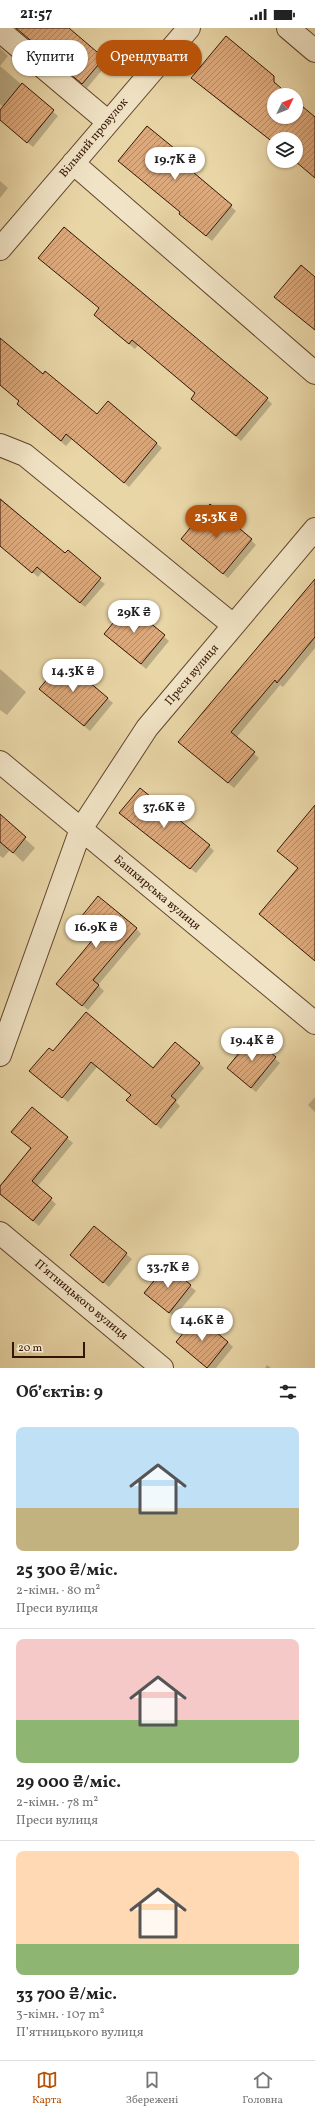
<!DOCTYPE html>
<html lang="uk">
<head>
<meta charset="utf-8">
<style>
  body { margin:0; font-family:Vollkorn,serif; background:#f6f6f6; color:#222; height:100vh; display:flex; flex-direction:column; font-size:15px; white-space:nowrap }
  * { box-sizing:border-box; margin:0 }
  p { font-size:13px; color:#767676 }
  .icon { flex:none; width:22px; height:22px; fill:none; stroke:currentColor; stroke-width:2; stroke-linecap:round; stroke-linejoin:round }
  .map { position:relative; height:1340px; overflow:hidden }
  .side { display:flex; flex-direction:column; background:#fff; flex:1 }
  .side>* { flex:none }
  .hud { position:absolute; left:12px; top:12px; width:291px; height:36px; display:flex; gap:8px }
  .needle { width:26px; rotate:47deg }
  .controls { position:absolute; left:267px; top:60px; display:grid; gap:8px }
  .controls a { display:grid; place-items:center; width:36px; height:36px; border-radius:50%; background:#fff; box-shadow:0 1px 3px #0004; font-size:20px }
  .scale { position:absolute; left:12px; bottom:10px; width:73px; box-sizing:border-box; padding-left:4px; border:2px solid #341505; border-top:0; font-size:11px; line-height:14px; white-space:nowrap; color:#341505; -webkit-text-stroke:3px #f1e4c6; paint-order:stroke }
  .price { position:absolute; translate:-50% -34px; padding:0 9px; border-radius:14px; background:#fff; color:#222; font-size:13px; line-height:26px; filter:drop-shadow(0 1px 2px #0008) }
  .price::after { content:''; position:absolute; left:50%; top:24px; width:12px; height:9px; margin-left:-6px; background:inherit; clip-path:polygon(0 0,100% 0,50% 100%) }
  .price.current { background:#b45309; color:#fff }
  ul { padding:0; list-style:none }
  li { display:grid; align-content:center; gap:8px; height:212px; padding:0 16px }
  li+li { border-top:1px solid #e0e0e0 }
  li span { display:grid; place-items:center; height:124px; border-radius:8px; color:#555 }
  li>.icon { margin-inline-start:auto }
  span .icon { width:72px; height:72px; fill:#fffc; stroke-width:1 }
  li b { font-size:17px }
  h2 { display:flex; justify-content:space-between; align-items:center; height:48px; padding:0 16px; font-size:17px }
  .pill { padding:0 14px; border-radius:18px; background:#fff; box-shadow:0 1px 3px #0004; font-size:14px; line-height:36px }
  .pill.current { background:#b45309; color:#fff }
  .status { display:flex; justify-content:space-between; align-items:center; height:28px; padding:0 20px; background:#fff; direction:ltr }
  .status svg { height:11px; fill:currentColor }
  .tabs { display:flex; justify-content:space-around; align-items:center; height:56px; border-top:1px solid #e0e0e0; background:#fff; font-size:11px; color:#767676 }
  .tabs a { display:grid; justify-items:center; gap:2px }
  .tabs .current { color:#b45309 }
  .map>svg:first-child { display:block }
</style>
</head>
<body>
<div class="status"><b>21:57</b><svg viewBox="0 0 49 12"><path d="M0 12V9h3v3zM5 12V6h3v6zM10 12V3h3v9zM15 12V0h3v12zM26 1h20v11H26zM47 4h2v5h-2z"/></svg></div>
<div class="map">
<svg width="315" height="1340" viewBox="0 0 315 1340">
  <defs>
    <pattern id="building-hatch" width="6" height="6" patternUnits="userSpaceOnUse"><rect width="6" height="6" fill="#dca97c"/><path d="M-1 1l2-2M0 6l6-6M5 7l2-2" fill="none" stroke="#b38864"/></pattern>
  </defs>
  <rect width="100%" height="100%" fill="#e9d6a7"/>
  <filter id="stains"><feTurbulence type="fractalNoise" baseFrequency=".005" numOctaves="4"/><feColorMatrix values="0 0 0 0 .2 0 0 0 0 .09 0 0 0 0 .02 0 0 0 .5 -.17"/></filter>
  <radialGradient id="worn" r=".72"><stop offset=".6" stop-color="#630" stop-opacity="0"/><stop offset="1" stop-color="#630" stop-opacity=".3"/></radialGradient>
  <path fill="#0003" d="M16 0H67L108 35 87 60Z
    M0 20 8 28 0 38 58 88 33 119 0 92V83L4 79 0 76Z
    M271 53 288 67H274V89H296V74L315 90V149L296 111H274V115L242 88 240 90 198 55Z
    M147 99 190 135 196 140 192 144 236 183 212 213 185 191 181 185Z
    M0 153 8 160 0 170Z
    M100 281 267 371 272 376 241 413 197 376 196 366 138 317 135 321 100 292Z
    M0 312 97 388 156 415 162 420 129 459 72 411 66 418 23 381 18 376 20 374 0 357Z
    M0 470 65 526 105 556 85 579 42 544 38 549 0 517Z
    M251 512 256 517 228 550 187 516Z
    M315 558V620L283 659 280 657 236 710 259 730 234 760 184 719Z
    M128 578 169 613 146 641 110 611Z
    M0 641 26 664 7 687 0 682Z
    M46 666 107 670 113 675 90 703Z
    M120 785 209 818 214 823 196 845Z
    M0 788 35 820 23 834 10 822 3 830 0 828Z
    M136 900 141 906 98 957 104 963 88 982 62 961Z
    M252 1011 280 1035 256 1064 233 1045Z
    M53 1025 153 1041 199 1035 204 1040 176 1074 180 1078 161 1101 133 1077 132 1067 97 1039 68 1074 36 1048Z
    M315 1069V1084L308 1077Z
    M32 1081 73 1115 37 1159 56 1176 39 1198 0 1166V1160L32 1121Z
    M94 1199 132 1231 109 1259 76 1232Z
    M167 1239 196 1263 174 1289 151 1270Z
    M177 1314H228L233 1319 216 1340H207Z
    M267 1337 271 1340H265Z"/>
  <path fill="url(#building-hatch)" stroke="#341505" d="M16 0H69L104 30 82 56Z
    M226 8 274 48V54L289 67H274V89H296V73L315 89V150L295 133 296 111H274V115L191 50Z
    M22 55 54 82 27 115 0 92V82Z
    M147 98 191 134 187 139 232 177 206 208 179 186 180 184 118 133Z
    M64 199 268 370 236 408 191 371 195 365 132 312 129 316 94 287 99 280 38 230Z
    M301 237 315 249V302L274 269Z
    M0 310 43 346 45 343 97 386 108 373 157 415 124 455 66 406 61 413 17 376 19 373 0 357Z
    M0 471 65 525 68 522 101 550 80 575 37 539 32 545 0 518Z
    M210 476 252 511 223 546 181 511Z
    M315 551V609L277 655 275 652 231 704 255 724 228 755 178 714Z
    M128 577 165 607 141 636 104 606Z
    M63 632 108 670 84 698 39 661Z
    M140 760 210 817 190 841 119 785Z
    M315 777V933L259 886 298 840 277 823Z
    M0 786 26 809 13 825 0 814Z
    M98 868 137 900 93 952 99 957 82 978 56 956 95 909 77 894Z
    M86 984 153 1040 175 1014 200 1035 171 1068 176 1072 156 1097 126 1072 131 1067 91 1034 62 1070 29 1043 49 1020 53 1023Z
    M252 1009 276 1029 251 1060 227 1040Z
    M32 1079 68 1109 32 1153 52 1170 33 1193 0 1166V1158L31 1120 11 1104Z
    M94 1198 127 1225 103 1255 70 1227Z
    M167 1237 191 1257 169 1285 144 1265Z
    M197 1288 228 1314 207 1340 176 1314Z"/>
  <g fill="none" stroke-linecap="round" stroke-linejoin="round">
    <g stroke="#61452e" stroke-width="24">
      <path id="minor" d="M288 0 315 23
        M0 3 107 93
        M73 135 315 345
        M0 221 189 0
        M0 417 25 427 233 597
        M0 734 315 995
        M0 1027 81 801 147 700 315 501
        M0 1205 162 1340"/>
    </g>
    <use href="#minor" stroke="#f1e4c6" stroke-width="22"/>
  </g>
  <g text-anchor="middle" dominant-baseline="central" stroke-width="3" stroke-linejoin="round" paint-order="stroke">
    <g font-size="12" fill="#341505" stroke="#f1e4c6">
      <text transform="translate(94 110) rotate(-50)">Вільний провулок</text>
      <text transform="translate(192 647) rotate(-50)">Преси вулиця</text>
      <text transform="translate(157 865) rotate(40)">Башкирська вулиця</text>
      <text transform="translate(81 1272) rotate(40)">П’ятницького вулиця</text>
    </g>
  </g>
  <rect width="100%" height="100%" filter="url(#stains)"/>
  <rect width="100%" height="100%" fill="url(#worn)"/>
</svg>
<div class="controls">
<a><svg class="needle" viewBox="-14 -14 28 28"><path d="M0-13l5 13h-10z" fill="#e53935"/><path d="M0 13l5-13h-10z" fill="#767676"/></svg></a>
<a><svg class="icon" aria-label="layers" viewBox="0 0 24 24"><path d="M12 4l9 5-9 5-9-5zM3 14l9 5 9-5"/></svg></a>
</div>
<div class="scale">20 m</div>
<b class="price" style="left:175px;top:153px">19.7K ₴</b>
<b class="price current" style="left:216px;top:511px">25.3K ₴</b>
<b class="price" style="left:134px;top:606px">29K ₴</b>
<b class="price" style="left:73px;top:665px">14.3K ₴</b>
<b class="price" style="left:164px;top:801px">37.6K ₴</b>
<b class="price" style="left:96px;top:921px">16.9K ₴</b>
<b class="price" style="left:252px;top:1034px">19.4K ₴</b>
<b class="price" style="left:168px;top:1261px">33.7K ₴</b>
<b class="price" style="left:202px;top:1314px">14.6K ₴</b>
<div class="hud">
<a class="pill">Купити</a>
<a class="pill current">Орендувати</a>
</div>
</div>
<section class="side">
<h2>Об’єктів: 9<svg class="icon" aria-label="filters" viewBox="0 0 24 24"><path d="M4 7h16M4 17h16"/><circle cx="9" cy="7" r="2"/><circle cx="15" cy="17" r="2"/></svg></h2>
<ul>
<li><span style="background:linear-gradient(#bfe0f5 65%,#c2b280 0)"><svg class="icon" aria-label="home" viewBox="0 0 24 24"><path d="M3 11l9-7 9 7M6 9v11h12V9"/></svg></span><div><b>25 300 ₴/міс.</b><p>2-кімн. · 80 m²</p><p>Преси вулиця</p></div></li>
<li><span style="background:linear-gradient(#f6c9c9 65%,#8fb573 0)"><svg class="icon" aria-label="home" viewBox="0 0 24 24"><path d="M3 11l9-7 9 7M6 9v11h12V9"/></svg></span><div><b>29 000 ₴/міс.</b><p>2-кімн. · 78 m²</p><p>Преси вулиця</p></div></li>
<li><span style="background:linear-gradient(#ffd9b3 75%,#8fb573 0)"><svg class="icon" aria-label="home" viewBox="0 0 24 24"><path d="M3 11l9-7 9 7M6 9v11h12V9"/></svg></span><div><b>33 700 ₴/міс.</b><p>3-кімн. · 107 m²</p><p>П’ятницького вулиця</p></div></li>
</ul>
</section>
<nav class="tabs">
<a class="current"><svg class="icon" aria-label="map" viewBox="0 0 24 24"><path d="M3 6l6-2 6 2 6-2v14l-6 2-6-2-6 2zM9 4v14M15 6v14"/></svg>Карта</a>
<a><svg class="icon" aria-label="saved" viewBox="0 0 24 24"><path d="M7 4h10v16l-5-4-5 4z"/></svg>Збережені</a>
<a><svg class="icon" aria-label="home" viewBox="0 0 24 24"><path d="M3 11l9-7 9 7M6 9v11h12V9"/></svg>Головна</a>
</nav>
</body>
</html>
